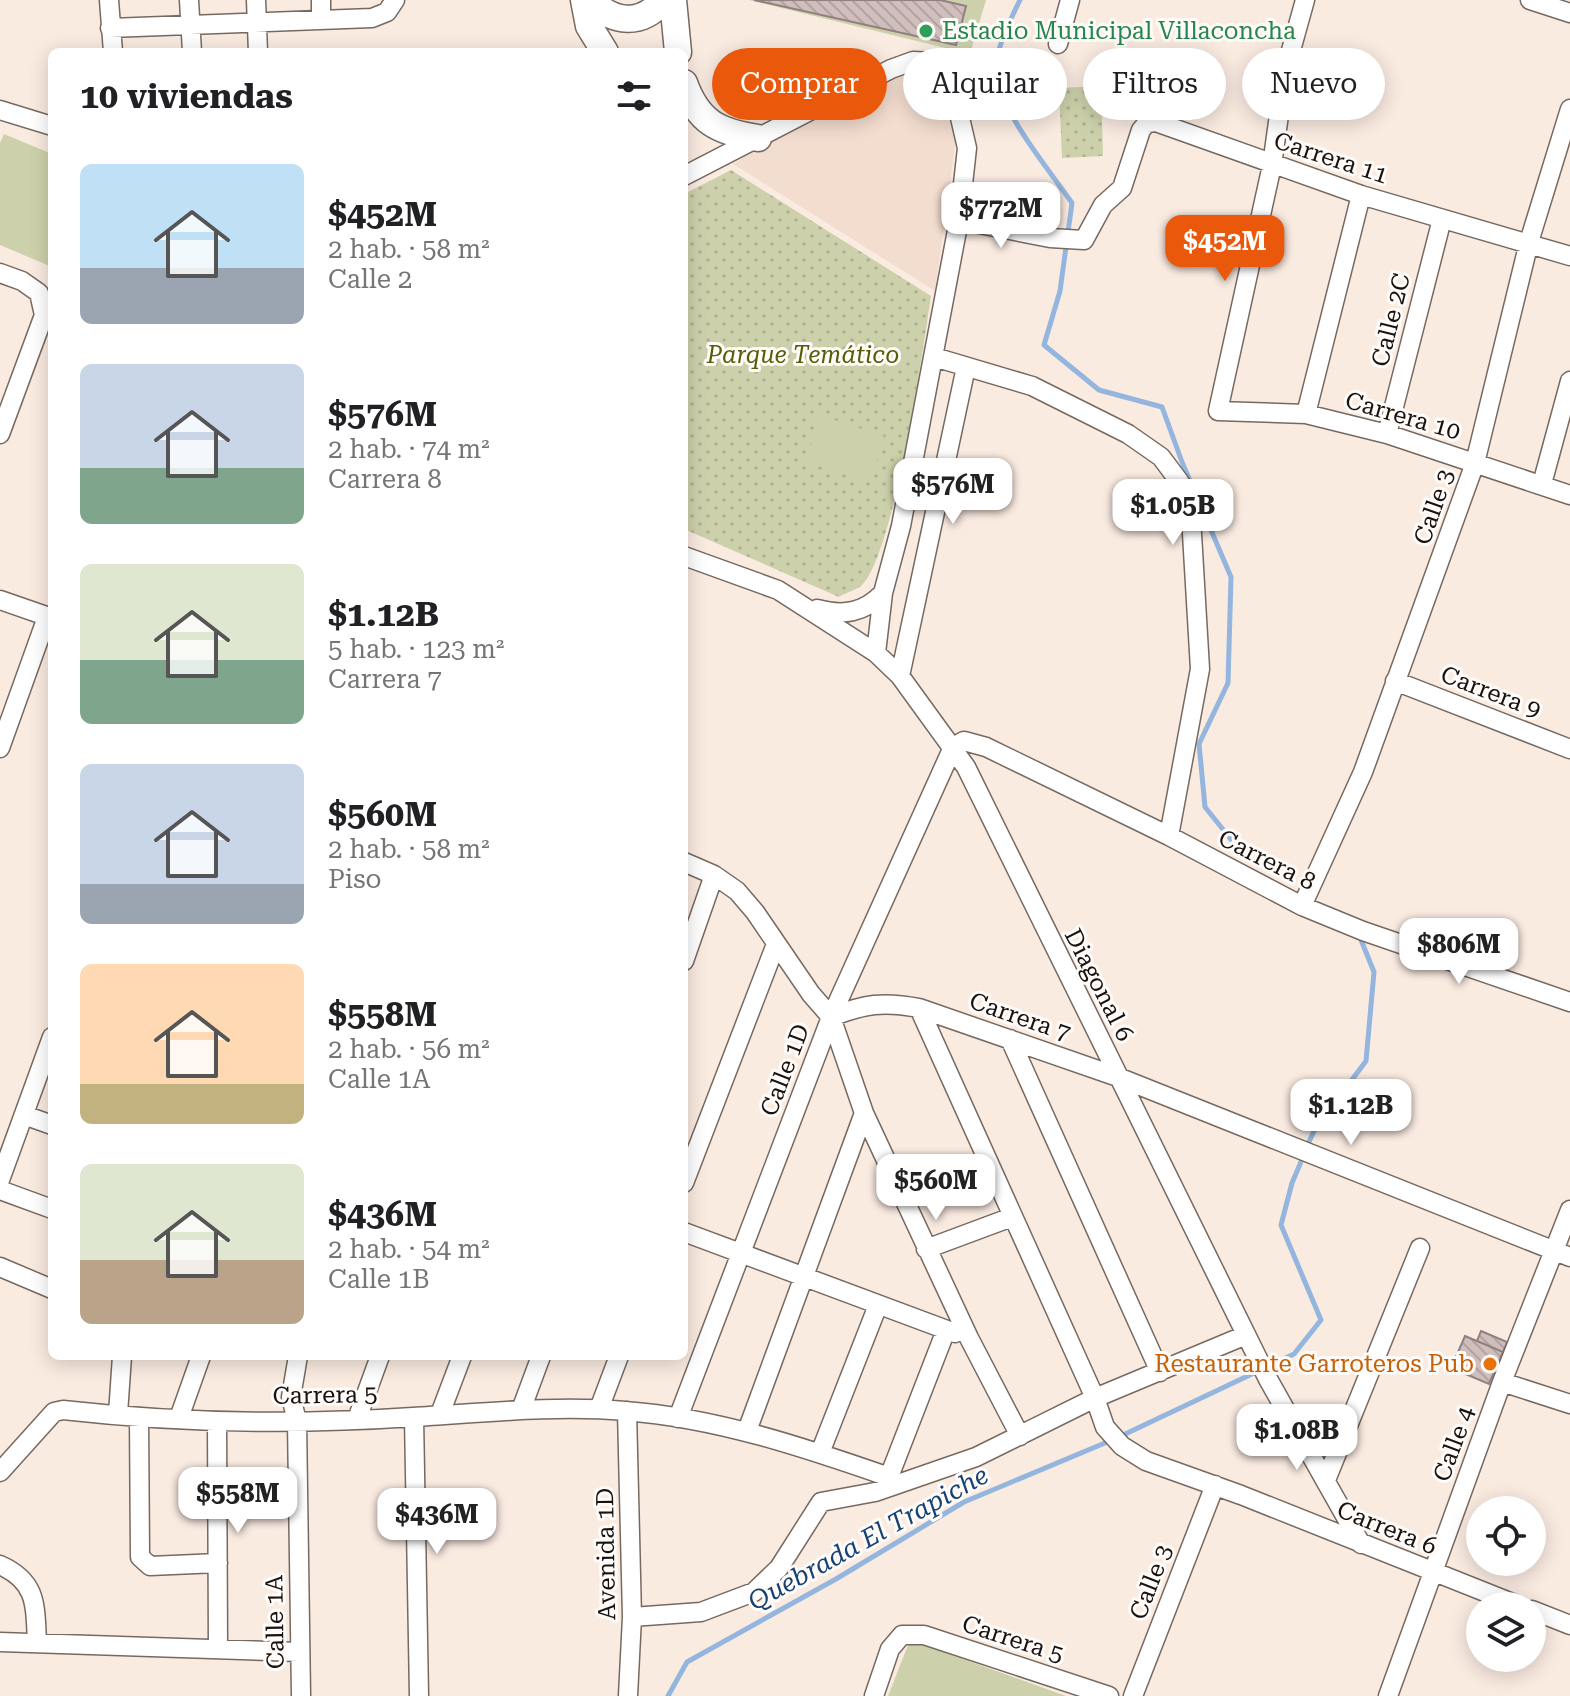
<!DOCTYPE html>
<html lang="es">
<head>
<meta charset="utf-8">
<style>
  body { margin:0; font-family:"Roboto Serif",serif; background:#f2f2f2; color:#202124; height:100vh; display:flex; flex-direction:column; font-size:30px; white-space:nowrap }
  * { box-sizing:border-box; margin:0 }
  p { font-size:26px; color:#757577 }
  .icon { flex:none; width:44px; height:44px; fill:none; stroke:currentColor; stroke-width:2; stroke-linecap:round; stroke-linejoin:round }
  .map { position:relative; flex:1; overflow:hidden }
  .drawer { position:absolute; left:48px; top:48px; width:640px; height:1312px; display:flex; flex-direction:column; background:#fff; border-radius:12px; box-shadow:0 4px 20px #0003 }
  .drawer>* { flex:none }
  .guide { position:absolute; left:712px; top:48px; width:738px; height:72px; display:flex; gap:16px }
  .tools { position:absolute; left:1466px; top:1496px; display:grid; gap:16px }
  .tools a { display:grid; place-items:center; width:80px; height:80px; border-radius:50%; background:#fff; box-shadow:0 4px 20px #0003; font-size:40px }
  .price { position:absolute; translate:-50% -68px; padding:0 18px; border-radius:16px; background:#fff; color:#222; font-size:26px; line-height:52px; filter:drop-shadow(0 2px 4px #0008) }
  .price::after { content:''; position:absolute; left:50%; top:48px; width:24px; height:18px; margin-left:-12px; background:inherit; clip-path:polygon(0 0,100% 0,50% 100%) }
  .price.selected { background:#ea580c; color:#fff }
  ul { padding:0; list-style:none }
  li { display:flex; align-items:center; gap:24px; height:200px; padding:0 32px }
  li span { display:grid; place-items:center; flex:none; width:224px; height:160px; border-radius:12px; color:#555 }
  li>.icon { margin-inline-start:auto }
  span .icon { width:96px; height:96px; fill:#fffc; stroke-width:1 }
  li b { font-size:34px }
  h2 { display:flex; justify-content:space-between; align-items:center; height:96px; padding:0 32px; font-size:34px }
  .pill { padding:0 28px; border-radius:36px; background:#fff; box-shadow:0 4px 20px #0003; font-size:28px; line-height:72px }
  .pill.selected { background:#ea580c; color:#fff }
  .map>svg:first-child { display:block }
</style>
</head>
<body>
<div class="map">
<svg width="1570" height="1696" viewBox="0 0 1570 1696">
  <defs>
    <pattern id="grass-dots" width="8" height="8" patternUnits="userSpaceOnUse" patternTransform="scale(2)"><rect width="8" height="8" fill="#cdd1ab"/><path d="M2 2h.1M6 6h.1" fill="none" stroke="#afb292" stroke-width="1.8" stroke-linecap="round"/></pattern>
    <pattern id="building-back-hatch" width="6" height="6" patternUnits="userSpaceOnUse" patternTransform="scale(2)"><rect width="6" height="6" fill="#d0bebc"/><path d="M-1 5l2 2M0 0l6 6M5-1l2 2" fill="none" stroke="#b2a2a0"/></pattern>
  </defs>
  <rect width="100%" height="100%" fill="#faebe1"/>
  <path fill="#f3ddcf" d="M924 70 945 85 956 139 935 291 733 164 833 103 888 81Z"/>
  <path fill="url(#grass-dots)" d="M1101 86 1103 156 1062 158 1059 88Z
    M731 170 931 296C923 349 894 556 861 586 856 590 845 593 839 597L684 529V194Z"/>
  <path fill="#cdd1ab" d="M749 0H986L970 54Z
    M4 134 52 154V267L0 245V143Z
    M819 415 884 436 871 483 806 462Z
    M910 1640 1066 1696H888Z"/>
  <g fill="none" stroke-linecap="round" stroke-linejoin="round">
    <path stroke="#94b5dd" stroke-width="5" d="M1020 0C1012 16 994 53 996 70 1002 116 1046 165 1072 203L1060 291 1044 345 1099 390 1162 407 1182 462 1231 577 1228 683 1199 744 1205 807 1245 857
      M1307 1146 1315 1129 1366 1061 1374 972 1359 935
      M1121 1436 1294 1354 1321 1320 1281 1225 1292 1183 1303 1157
      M668 1696 687 1662 836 1579 964 1502 1112 1440"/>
  </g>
  <path fill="url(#building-back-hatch)" stroke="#91807f" stroke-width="2" d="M754 0H940L966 6 956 45Z
    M1481 1331 1507 1342 1503 1352 1477 1341Z
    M1465 1336 1503 1352 1489 1384 1451 1368Z"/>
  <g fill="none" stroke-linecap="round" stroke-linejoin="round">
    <g stroke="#766960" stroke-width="21">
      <path id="minor" d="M109 0 113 52
        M189 0 192 52
        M256 0 258 52
        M321 0V20
        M1305 0 1285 72 1272 165 1218 411 1306 414 1387 434 1570 495
        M1530 0 1570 13
        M110 28 372 18 387 12 395 0
        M1058 44 1070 0
        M0 110 52 126
        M684 176 891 69 913 61 937 62 951 79 967 148 959 220 901 526 883 593 876 653
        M959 220 1050 238 1084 240 1103 205 1122 188 1141 130 1147 123 1156 122 1361 195 1570 256
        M0 273 22 281 39 293 44 315 0 434
        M934 357 1032 386 1128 434 1161 457 1179 481 1190 500 1200 669 1169 836
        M1306 414 1361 195
        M1387 434 1442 219
        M1542 484 1570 381
        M684 556 778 590 876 653 900 676 966 767 1268 1379 1361 1544
        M0 600 52 618
        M817 609C843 616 864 613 883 593
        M900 676 966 367
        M1395 681 1570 749
        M0 748 47 617
        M684 862 714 875 737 891 755 912 811 994 831 1017 864 1113 969 1338 1020 1436
        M1302 906 1363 772 1475 463 1529 242 1570 109
        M684 961 714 875
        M919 1008 1095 1398 1246 1335
        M831 1017C865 1004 883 1001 919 1008L1118 1077 1570 1257
        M1010 1039 1160 1372
        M24 1115 52 1125
        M0 1180 52 1037
        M684 1183 776 944
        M0 1190 52 1209
        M684 1232 955 1333
        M926 1249 1012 1217
        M0 1267 52 1289
        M298 1356 291 1397 297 1421 301 1696
        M1502 1382 1570 1404
        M599 1409 619 1356
        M521 1410 541 1356
        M627 1411 632 1617 628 1696
        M118 1414 122 1356
        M440 1414 462 1356
        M139 1417 140 1557 150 1566 218 1563
        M414 1417 419 1696
        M179 1418 201 1356
        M678 1418 831 1017 953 747 964 741 986 747 1169 836 1302 906 1363 931 1570 1002
        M357 1419 380 1356
        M217 1421 218 1649
        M747 1431 864 1113
        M820 1453 878 1305
        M0 1472 54 1412 63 1410C178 1423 297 1425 413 1417 483 1413 555 1405 625 1411 716 1418 803 1447 889 1477L946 1330
        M1326 1480 1420 1248
        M0 1565C38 1582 35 1606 37 1643
        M1532 1610 1570 1625
        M632 1617 701 1612 754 1592 779 1568 821 1502 875 1492 976 1457 1095 1398 1105 1427 1122 1446 1146 1461 1241 1495 1520 1606
        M0 1642 299 1652
        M874 1696 890 1649 902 1635H924L1109 1696
        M1133 1696 1215 1485
        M1388 1696 1502 1382 1570 1210"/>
    </g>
    <g stroke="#766960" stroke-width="29">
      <path id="highway" d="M584 0 589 26 605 52
        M591 0C613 24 642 26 663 0
        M673 0 678 52
        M684 83C698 122 718 132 758 138"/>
    </g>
    <use href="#minor" stroke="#fff" stroke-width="18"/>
    <use href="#highway" stroke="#fff" stroke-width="26"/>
  </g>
  <circle fill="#2e9e5b" stroke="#fefbf9" stroke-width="3" cx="926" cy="31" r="8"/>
  <circle fill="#e8710a" stroke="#fefbf9" stroke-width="3" cx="1490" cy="1364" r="8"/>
  <g text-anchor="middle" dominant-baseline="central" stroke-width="6" stroke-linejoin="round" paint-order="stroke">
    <g font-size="24" fill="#27864d" stroke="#fefbf9" text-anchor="start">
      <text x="942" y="31">Estadio Municipal Villaconcha</text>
    </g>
    <g font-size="24" fill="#17120f" stroke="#fefbf9">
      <text transform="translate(1331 158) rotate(18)">Carrera 11</text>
      <text transform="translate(1391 320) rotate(-76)">Calle 2C</text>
      <text transform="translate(1403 416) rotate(16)">Carrera 10</text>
      <text transform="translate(1434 507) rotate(-71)">Calle 3</text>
      <text transform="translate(1491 692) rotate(21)">Carrera 9</text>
      <text transform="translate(1267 860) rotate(27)">Carrera 8</text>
      <text transform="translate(1099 985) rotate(63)">Diagonal 6</text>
      <text transform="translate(1020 1017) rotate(19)">Carrera 7</text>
      <text transform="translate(785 1070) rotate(-69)">Calle 1D</text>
      <text transform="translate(325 1395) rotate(-1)">Carrera 5</text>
      <text transform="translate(1454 1444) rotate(-70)">Calle 4</text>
      <text transform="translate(1387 1528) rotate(22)">Carrera 6</text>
      <text transform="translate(606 1554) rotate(-91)">Avenida 1D</text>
      <text transform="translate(1151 1582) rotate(-69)">Calle 3</text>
      <text transform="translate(275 1622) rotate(-91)">Calle 1A</text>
      <text transform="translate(1013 1639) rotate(18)">Carrera 5</text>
    </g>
    <g font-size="24" font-style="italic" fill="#585c06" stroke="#fefbf9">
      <text x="803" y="355">Parque Temático</text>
    </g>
    <g font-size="24" fill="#c56008" stroke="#fefbf9" text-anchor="end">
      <text x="1474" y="1364">Restaurante Garroteros Pub</text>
    </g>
    <g font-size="26" font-style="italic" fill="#154274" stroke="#fefbf9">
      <text transform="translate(868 1538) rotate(-29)">Quebrada El Trapiche</text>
    </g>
  </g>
</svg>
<div class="tools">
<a><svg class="icon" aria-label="locate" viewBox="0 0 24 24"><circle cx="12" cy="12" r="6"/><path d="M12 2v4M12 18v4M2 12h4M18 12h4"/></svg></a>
<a><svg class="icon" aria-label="layers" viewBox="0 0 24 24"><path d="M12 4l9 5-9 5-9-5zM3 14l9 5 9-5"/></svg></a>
</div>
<b class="price" style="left:1001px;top:250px">$772M</b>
<b class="price selected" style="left:1225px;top:283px">$452M</b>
<b class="price" style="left:953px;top:526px">$576M</b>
<b class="price" style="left:1173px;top:547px">$1.05B</b>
<b class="price" style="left:1459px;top:986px">$806M</b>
<b class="price" style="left:1351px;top:1147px">$1.12B</b>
<b class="price" style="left:936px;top:1222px">$560M</b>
<b class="price" style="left:1297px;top:1472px">$1.08B</b>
<b class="price" style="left:238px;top:1535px">$558M</b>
<b class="price" style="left:437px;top:1556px">$436M</b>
<div class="guide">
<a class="pill selected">Comprar</a>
<a class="pill">Alquilar</a>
<a class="pill">Filtros</a>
<a class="pill">Nuevo</a>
</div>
<section class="drawer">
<h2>10 viviendas<svg class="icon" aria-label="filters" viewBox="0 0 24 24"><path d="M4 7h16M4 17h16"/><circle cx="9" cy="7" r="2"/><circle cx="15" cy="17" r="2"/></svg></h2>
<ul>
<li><span style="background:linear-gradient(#bfe0f5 65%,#9aa5b1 0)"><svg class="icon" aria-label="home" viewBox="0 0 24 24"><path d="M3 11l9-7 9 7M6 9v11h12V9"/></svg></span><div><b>$452M</b><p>2 hab. · 58 m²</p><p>Calle 2</p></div></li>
<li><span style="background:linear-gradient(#c9d6e8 65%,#7fa58c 0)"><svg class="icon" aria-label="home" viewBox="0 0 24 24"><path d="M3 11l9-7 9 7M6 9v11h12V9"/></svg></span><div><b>$576M</b><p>2 hab. · 74 m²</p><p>Carrera 8</p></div></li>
<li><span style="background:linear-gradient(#dfe7d0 60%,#7fa58c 0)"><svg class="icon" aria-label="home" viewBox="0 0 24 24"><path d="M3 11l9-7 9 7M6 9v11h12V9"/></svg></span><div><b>$1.12B</b><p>5 hab. · 123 m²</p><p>Carrera 7</p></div></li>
<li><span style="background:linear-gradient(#c9d6e8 75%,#9aa5b1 0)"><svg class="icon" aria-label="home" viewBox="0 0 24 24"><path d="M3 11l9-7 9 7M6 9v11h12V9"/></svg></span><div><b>$560M</b><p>2 hab. · 58 m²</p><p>Piso</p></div></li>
<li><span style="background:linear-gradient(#ffd9b3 75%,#c2b280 0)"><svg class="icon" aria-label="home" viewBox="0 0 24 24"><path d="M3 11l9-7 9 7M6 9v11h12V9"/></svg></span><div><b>$558M</b><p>2 hab. · 56 m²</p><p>Calle 1A</p></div></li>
<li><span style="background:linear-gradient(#dfe7d0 60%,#b9a48a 0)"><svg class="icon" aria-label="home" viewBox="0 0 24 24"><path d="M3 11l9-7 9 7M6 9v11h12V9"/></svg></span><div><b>$436M</b><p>2 hab. · 54 m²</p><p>Calle 1B</p></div></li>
</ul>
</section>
</div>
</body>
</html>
